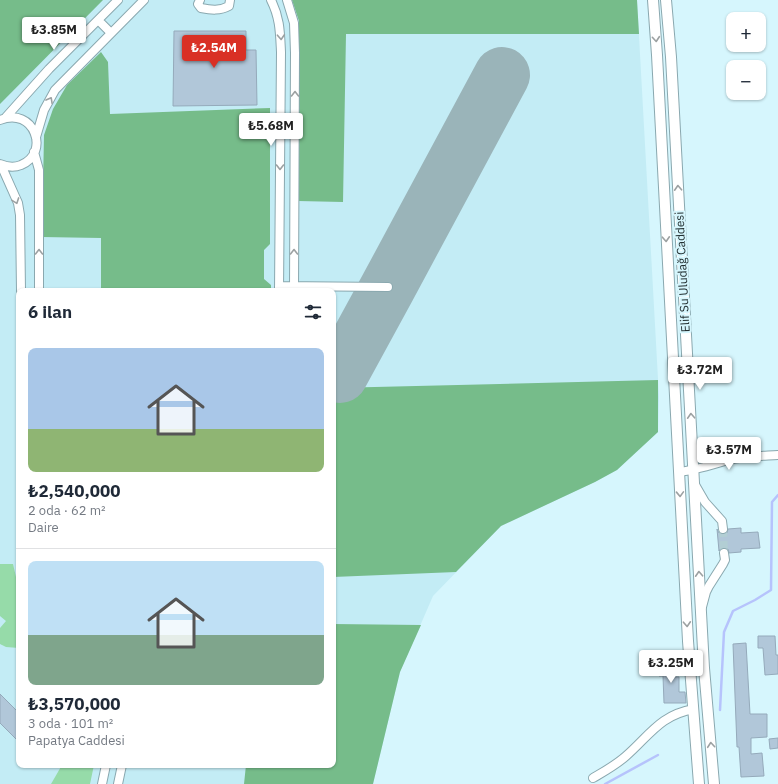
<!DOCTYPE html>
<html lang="tr">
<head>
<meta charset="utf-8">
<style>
  body { margin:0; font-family:"IBM Plex Sans",sans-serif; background:#f2f2f3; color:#1f2937; height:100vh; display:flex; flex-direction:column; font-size:15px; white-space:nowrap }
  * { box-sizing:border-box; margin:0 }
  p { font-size:13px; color:#747a83 }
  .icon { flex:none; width:22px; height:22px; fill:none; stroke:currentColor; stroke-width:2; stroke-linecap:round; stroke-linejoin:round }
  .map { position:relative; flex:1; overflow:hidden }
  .details { position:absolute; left:16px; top:288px; width:320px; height:480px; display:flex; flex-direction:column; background:#fff; border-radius:8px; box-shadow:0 1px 3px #0004 }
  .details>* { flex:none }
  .tools { position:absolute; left:726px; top:12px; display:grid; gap:8px }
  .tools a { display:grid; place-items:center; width:40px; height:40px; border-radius:8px; background:#fff; box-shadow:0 1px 3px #0004; font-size:20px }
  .price { position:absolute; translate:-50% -34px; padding:0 9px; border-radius:4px; background:#fff; color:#222; font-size:13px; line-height:26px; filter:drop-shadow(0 1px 2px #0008) }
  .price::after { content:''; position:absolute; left:50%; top:24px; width:12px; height:9px; margin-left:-6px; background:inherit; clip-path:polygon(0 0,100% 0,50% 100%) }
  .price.on { background:#d93025; color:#fff }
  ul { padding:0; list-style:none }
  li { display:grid; align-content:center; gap:8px; height:212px; padding:0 12px }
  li+li { border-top:1px solid #e0e1e3 }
  li span { display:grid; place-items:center; height:124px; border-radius:8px; color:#555 }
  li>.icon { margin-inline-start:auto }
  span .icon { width:72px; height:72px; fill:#fffc; stroke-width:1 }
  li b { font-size:17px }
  h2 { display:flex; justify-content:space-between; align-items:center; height:48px; padding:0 12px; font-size:17px }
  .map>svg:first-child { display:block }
</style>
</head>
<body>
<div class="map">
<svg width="778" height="784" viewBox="0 0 778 784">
  <rect width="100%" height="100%" fill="#d6f6fd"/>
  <path fill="#c3ecf5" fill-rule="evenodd" d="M0 0H637L659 397 658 432 617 470 595 482 501 526 433 596 400 672 373 784H0ZM19 291H333V765H19Z"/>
  <path fill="#96dba9" d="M0 564H13L19 590V648L6 647 0 644V628L6 621 0 616Z
    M62 765H94L90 784H51Z"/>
  <path fill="#76bc8a" d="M0 0H103L0 104Z
    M292 0H637L639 34H346L343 202 298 201 299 21Z
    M101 52 108 62 110 114 270 108V244L264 250V279L271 285V291H101V238L42 237 44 135 53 109 67 85Z
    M658 380V432L617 470 595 482 501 526 456 572 333 577V388Z
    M333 624 421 625 400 672 373 784H244L246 765H333Z"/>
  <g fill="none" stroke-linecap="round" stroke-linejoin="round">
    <path stroke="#b6c3fc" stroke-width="2.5" d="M720 710 724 632 733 611 755 600 771 590 772 502 778 495
      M605 784 658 755"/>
    <path stroke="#9ab4b9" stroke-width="56" d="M340 375 388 287 502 75"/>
  </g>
  <path fill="#b1c7d9" stroke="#95aabb" d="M174 31H246V50H256L257 105 173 106Z
    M741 528V533L758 532 760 548 741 549V552L729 553 728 549 724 548H721L719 551 717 529 719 533 723 534 727 533 728 529Z
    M758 636H775L776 655H778V674L765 675 763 648H758Z
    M746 643 750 714H767V737L751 738V754L762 753 764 776 741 777 739 747H737L733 644Z
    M673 661V677H679V692H685L686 703H664L663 676H659L658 662Z
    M0 694 19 713V742L0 723Z
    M778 738V748L770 749 769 739Z"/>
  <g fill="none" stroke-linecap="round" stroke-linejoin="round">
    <path stroke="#b2ced4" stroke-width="8" stroke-dasharray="8 4" stroke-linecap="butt" d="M723 529 724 553"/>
    <g stroke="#8aa8af" stroke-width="10">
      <path id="minor" d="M200 0 198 4 201 8C211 10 220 11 229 6L230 0
        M271 0C280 18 280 32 281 52L279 291
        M287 0 294 23 295 53 294 291
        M98 20 111 33
        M6 117 49 69 118 0
        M0 120C34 106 51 153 21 165 14 168 7 167 0 164
        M36 137 44 110 55 90 144 0
        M34 152 39 170V291
        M1 165 18 203 20 215 21 291
        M279 286 388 287
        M679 472C696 470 712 465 728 460 745 456 761 456 778 455
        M694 483 705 502 722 521 723 529
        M702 607 706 592 709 586 723 564 725 560 724 553
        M593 778C605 771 616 765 626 756 650 735 660 715 694 709
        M102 784 106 765
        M118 784 122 765"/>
    </g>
    <g stroke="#8aa8af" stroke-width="12">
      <path id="major" d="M653 0 657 55 671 320 688 641 699 784
        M666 0 671 57 704 668 714 784"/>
    </g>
    <use href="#minor" stroke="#fff" stroke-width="8"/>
    <use href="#major" stroke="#fff" stroke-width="10"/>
  </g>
  <defs><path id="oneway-chevron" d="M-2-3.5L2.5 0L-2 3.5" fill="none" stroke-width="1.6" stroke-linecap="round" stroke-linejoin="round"/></defs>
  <g stroke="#9ca1a2">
    <use href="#oneway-chevron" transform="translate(281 37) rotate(87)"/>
    <use href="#oneway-chevron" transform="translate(656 39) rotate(85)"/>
    <use href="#oneway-chevron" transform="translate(295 94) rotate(-90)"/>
    <use href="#oneway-chevron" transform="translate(50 100) rotate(-61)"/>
    <use href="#oneway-chevron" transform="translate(280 167) rotate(90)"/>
    <use href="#oneway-chevron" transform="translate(678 188) rotate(-93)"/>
    <use href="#oneway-chevron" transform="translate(16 201) rotate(70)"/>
    <use href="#oneway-chevron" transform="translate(666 239) rotate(87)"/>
    <use href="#oneway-chevron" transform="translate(39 252) rotate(-90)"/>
    <use href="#oneway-chevron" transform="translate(294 252) rotate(-90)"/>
    <use href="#oneway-chevron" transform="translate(691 416) rotate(-93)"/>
    <use href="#oneway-chevron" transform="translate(680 494) rotate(88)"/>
    <use href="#oneway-chevron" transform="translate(699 574) rotate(-93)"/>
    <use href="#oneway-chevron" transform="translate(687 624) rotate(87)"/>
    <use href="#oneway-chevron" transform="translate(711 745) rotate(-95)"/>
  </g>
  <g text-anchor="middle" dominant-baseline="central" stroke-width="4" stroke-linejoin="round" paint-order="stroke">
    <g font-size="12" fill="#232f31" stroke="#d6f6fd">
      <text transform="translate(682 272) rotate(-93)">Elif Su Uludağ Caddesi</text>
    </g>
  </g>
</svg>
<div class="tools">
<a>+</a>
<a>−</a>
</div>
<b class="price" style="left:54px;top:51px">₺3.85M</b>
<b class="price on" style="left:214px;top:69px">₺2.54M</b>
<b class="price" style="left:271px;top:147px">₺5.68M</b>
<b class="price" style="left:700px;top:391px">₺3.72M</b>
<b class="price" style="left:729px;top:471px">₺3.57M</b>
<b class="price" style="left:671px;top:684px">₺3.25M</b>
<section class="details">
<h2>6 ilan<svg class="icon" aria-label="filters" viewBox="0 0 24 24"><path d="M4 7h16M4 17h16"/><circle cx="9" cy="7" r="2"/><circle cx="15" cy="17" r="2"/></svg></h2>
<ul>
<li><span style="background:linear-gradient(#a9c7e8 65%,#8fb573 0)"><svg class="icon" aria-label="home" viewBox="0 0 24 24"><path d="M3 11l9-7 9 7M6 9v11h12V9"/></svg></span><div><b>₺2,540,000</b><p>2 oda · 62 m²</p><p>Daire</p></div></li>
<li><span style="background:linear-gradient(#bfe0f5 60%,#7fa58c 0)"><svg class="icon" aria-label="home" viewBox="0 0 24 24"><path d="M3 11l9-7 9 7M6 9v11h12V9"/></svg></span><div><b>₺3,570,000</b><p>3 oda · 101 m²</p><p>Papatya Caddesi</p></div></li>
</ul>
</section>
</div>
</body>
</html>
